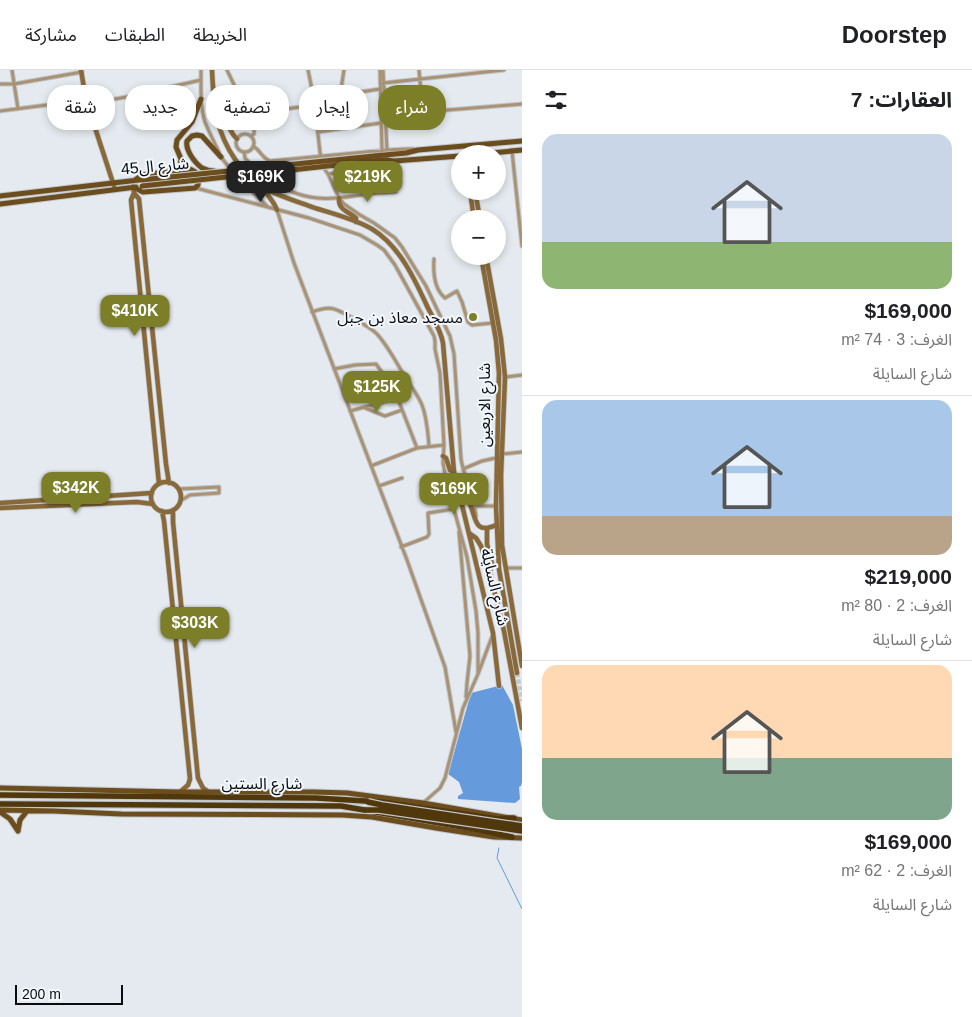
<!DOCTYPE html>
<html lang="ar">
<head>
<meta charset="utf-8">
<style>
  body { margin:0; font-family:Arial,"Noto Sans Arabic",sans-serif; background:#f2f2f2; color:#202124; direction:rtl; height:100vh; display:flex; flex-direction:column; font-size:19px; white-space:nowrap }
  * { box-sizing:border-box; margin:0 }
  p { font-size:16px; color:#757577 }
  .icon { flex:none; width:28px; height:28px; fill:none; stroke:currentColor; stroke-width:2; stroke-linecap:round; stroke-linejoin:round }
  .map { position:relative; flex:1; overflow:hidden; direction:ltr }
  .drawer { display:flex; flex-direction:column; background:#fff; width:450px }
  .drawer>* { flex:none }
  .guide { position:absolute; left:15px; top:15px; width:431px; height:45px; direction:rtl; display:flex; gap:10px }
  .controls { position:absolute; left:451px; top:75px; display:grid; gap:10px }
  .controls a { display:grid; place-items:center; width:55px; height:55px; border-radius:50%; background:#fff; box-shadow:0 2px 8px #0003; font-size:25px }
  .scale { position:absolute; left:15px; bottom:12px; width:108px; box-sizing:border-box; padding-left:5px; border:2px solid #0a0c0e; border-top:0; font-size:14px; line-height:18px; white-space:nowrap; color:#0a0c0e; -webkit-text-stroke:4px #f1f7fd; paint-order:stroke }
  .price { position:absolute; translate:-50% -42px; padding:0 11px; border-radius:10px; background:#7c7f28; color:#fff; font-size:16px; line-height:32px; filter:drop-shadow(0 1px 2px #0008) }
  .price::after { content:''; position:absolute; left:50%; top:30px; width:15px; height:11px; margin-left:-8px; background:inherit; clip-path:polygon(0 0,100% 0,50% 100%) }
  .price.selected { background:#222; color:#fff }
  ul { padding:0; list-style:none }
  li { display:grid; align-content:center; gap:10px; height:265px; padding:0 20px }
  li+li { border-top:1px solid #e0e0e0 }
  li span { display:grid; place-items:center; height:155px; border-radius:15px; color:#555 }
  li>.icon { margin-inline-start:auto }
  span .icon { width:90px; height:90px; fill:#fffc; stroke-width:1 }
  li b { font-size:21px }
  h2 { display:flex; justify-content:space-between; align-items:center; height:60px; padding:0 20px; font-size:21px }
  .chip { padding:0 18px; border-radius:20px; background:#fff; box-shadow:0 2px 8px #0003; font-size:18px; line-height:45px }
  .chip.selected { background:#7c7f28; color:#fff }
  header { display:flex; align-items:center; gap:30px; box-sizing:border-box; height:70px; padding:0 25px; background:#fff; border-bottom:1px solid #e0e0e0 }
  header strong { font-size:24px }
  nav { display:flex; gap:28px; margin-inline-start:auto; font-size:18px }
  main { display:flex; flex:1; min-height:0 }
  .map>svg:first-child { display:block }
</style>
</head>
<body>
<header>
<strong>Doorstep</strong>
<nav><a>الخريطة</a><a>الطبقات</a><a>مشاركة</a></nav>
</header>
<main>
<section class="drawer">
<h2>العقارات: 7<svg class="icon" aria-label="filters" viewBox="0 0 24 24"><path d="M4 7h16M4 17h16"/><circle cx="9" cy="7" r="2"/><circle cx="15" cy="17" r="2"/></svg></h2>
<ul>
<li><span style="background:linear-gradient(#c9d6e8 70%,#8fb573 0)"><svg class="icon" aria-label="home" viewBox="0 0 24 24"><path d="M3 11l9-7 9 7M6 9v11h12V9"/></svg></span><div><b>$169,000</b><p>الغرف: 3 · 74 m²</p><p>شارع السايلة</p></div></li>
<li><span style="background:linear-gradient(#a9c7e8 75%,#b9a48a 0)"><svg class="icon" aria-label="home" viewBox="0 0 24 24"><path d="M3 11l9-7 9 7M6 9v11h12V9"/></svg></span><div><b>$219,000</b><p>الغرف: 2 · 80 m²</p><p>شارع السايلة</p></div></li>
<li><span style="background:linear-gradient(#ffd9b3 60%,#7fa58c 0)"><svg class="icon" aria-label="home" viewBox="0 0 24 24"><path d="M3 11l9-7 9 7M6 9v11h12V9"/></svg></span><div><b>$169,000</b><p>الغرف: 2 · 62 m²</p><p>شارع السايلة</p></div></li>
</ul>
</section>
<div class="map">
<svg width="522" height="947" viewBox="0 0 522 947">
  <rect width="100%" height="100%" fill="#e4eaef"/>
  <path fill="#659bdc" d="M502 615 513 635 522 679V712L521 716 519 717 520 729 515 733 458 729V726L463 723 459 712 448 704 471 623Z"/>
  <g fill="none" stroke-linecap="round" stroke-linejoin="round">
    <path stroke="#659bdc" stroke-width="1" d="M499 778 497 788 499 792 522 839"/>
    <path stroke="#c3c9cd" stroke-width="4.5" stroke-dasharray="4.5 2" stroke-linecap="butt" d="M517 603 522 631"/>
    <g stroke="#c1c6cb" stroke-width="5">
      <path id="street" d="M12 0 18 39
        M201 0C201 17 200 36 205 52 209 62 214 72 219 82
        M227 0 248 44 250 52 254 60V64L251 66
        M308 0 314 29 321 91
        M344 0 340 26 345 58
        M380 0 382 81
        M383 0 387 80
        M419 0 423 42
        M383 13 504 0
        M0 14H14L82 2
        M314 29 380 19
        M88 34 126 27 201 10
        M0 41 86 30
        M248 44 315 35
        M385 47 423 42 522 34
        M318 62 381 53
        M236 73a9 9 0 1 1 18 0a9 9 0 1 1-18 0Z
        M253 76C260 80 262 88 270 91L387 80 406 79H414
        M512 81 522 176
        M244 82 245 88 254 98
        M221 87 231 100
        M323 97 328 104 339 128 344 134 360 145 374 153 395 168 402 177 426 216 447 260 450 266 454 284 461 389C464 408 475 427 476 447
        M260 103C277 116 296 126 317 128 335 130 351 126 368 124 377 123 387 123 396 122
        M328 104 387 96 393 92
        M237 107 268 137
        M196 118 309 148 360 165 377 175 384 180 395 195 434 266 435 271V279L440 303 444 375 443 393 447 414 467 487 476 541 478 563V604
        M277 140 294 193 407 490 445 597 456 662
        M434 189C433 203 434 219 445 228L457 221 462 232 468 252 472 255 493 253
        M312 242C330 235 335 238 351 247 360 252 370 257 377 264 388 276 396 292 404 305 410 315 418 325 422 335 427 348 428 363 429 376
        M334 299 355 295 376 294 394 319 417 378
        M505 307 522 305
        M365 338 385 346 402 340
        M350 341 398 328
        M502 384 522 382
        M371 396 417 378 444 375
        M463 399 482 391 496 388
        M379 416 402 408
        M179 419 219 417V423L190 425 180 431
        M475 436H496
        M459 462 470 586 467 613 466 627
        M401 477 427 467 429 464 428 443 454 439
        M506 498H522
        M423 733 440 718 445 708 463 638 478 604 493 564"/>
    </g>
    <g stroke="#c1c6cb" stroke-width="6">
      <path id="secondary" d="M81 0 86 30 114 116
        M212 0C213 16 213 33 217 49 224 77 241 104 266 119 281 127 299 132 315 138 334 144 355 149 372 159 400 176 415 210 428 238 434 250 441 261 443 273L454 402 493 563 499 616
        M215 36C230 44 224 49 231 61 232 63 236 68 237 69
        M133 117 134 123 139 129 166 394 169 413
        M264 118C267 126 274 131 277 140
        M470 121 474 149
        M475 121 480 149
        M134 123 131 130 159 414
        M339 128C338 140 348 141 356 148V152
        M481 186 496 270 499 303 496 436 499 499 517 603
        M486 186 501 269 505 307 501 406 502 475 522 596
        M443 386 446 388 450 400 454 402
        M151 427a15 15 0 1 1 30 0a15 15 0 1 1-30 0Z
        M458 422C481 431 466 469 496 455
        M0 433 152 423
        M0 438 137 432 153 434
        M173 440V452L198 708 203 718 209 722
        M162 441 164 451 190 709 188 715 180 722
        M487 459V474L492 494 490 501
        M469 463 476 468 481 476 490 503 504 561 522 658"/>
    </g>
    <g stroke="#c1c6cb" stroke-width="7">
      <path id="primary" d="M481 84 522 80
        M374 86 406 83 418 80 522 71
        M374 91 387 90 394 91 460 86
        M177 100 180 99 181 89 176 77 177 70 192 52 201 29
        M214 101C210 101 206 100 202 98 195 93 185 80 187 71L192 66 197 65 202 66 221 87
        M133 117 143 122 195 118 198 115C199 106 198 102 190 99L142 105 135 110
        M0 126 139 110
        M0 134 136 117
        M0 718 179 722H313L347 723 423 733 522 750
        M0 740 54 741 121 744 343 745 372 747 436 758 494 767 522 768
        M0 742 10 749 18 761
        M18 761 20 750 27 741"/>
    </g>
    <g stroke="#c1c6cb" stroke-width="8">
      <path id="highway" d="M0 725 316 728 382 732 498 749 514 748
        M0 734 341 736 480 760 512 767"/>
    </g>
    <use href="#street" stroke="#a99374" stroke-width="3"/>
    <use href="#secondary" stroke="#896939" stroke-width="4.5"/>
    <use href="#primary" stroke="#6c4d1d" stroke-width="5"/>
    <use href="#highway" stroke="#51370c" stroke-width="5.5"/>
    <g stroke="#c1c6cb" stroke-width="7" stroke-linecap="butt">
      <path id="primary-bridge" d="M141 110 374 86
        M142 116 374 91"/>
    </g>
    <g stroke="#c1c6cb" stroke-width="8" stroke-linecap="butt">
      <path id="highway-bridge" d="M368 732 382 735 522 756
        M366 740H379L522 761"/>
    </g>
    <use href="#primary-bridge" stroke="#6c4d1d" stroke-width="5"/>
    <use href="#highway-bridge" stroke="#51370c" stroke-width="5.5"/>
  </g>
  <circle fill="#7c7f28" stroke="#f1f7fd" stroke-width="2" cx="473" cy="247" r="5"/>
  <g text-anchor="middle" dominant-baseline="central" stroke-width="4" stroke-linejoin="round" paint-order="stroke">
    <g font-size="16" fill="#0a0c0e" stroke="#f1f7fd">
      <text transform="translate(155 96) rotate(-5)">شارع ال45</text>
      <text transform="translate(484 335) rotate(-90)">شارع الاربعين</text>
      <text transform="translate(495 517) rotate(77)">شارع السايلة</text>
      <text x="262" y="713">شارع الستين</text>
    </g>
    <g font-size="16" fill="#0a0c0e" stroke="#f1f7fd" text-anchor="end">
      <text x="463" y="247">مسجد معاذ بن جبل</text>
    </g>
  </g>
</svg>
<div class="controls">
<a>+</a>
<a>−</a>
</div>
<div class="scale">200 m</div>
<b class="price selected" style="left:261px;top:133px">$169K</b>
<b class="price" style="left:368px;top:133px">$219K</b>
<b class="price" style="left:135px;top:267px">$410K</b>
<b class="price" style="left:377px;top:343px">$125K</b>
<b class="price" style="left:76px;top:444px">$342K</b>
<b class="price" style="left:454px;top:445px">$169K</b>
<b class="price" style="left:195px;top:579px">$303K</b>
<div class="guide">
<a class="chip selected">شراء</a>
<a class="chip">إيجار</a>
<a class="chip">تصفية</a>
<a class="chip">جديد</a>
<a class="chip">شقة</a>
</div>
</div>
</main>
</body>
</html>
